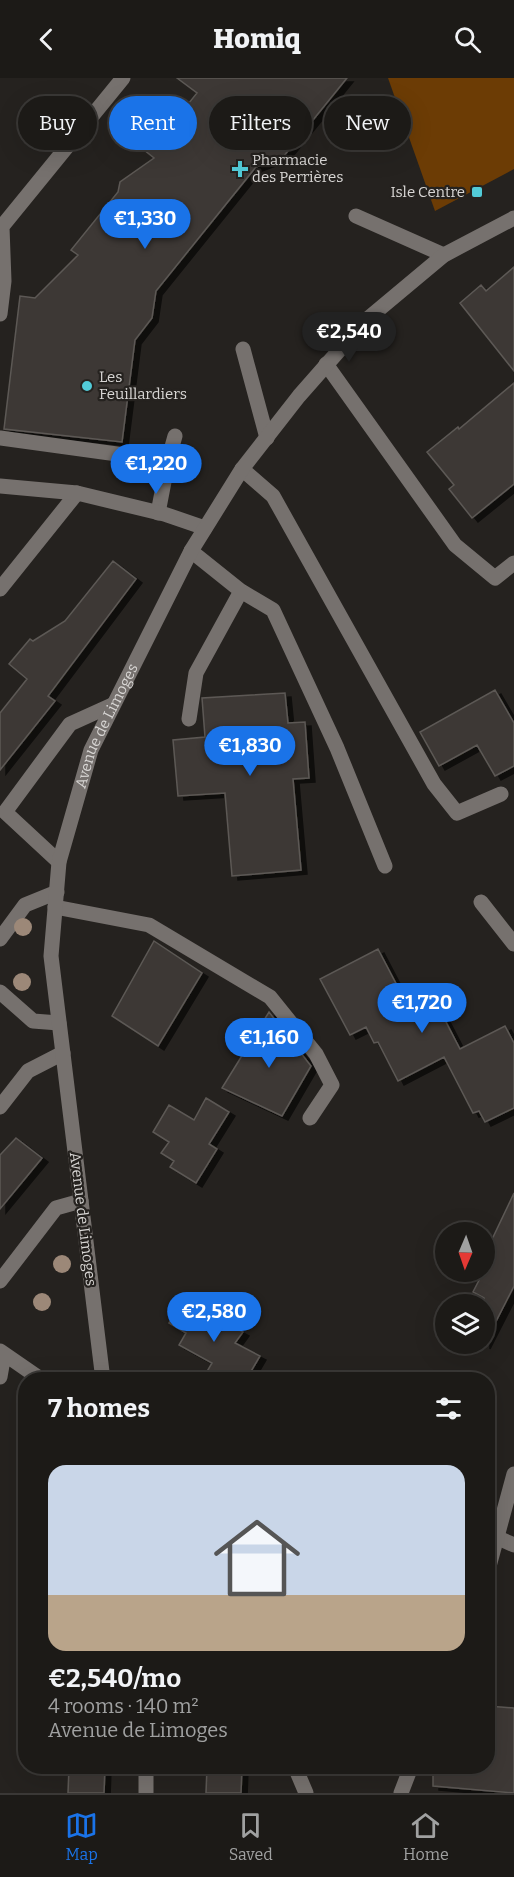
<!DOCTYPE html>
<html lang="en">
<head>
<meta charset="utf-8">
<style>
  body { margin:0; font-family:Bitter,serif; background:#252320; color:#f1f3f6; height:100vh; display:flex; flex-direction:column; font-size:22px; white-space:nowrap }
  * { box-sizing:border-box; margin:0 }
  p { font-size:20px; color:#a0a1a1 }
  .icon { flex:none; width:33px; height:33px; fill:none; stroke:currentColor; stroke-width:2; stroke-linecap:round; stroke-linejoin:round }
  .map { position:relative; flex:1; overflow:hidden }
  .details { position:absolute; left:18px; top:1294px; width:477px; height:402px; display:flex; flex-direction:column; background:#1c1a17; border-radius:24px; box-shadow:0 6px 24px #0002,0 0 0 2px #3a3836 }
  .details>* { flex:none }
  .banner { position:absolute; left:18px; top:18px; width:478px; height:54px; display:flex; gap:12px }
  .needle { width:39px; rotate:182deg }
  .controls { position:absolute; left:435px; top:1144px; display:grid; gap:12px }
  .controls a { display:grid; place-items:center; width:60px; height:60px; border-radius:50%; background:#1c1a17; box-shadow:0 6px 24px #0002,0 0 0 2px #3a3836; font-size:30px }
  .price { position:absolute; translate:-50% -51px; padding:0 14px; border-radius:21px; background:#1a73e8; color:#fff; font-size:20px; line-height:39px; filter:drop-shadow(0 2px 3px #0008) }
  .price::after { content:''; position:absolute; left:50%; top:36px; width:18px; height:14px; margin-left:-9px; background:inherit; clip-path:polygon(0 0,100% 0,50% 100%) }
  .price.selected { background:#222; color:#fff }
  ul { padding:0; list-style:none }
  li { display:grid; align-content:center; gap:12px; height:318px; padding:0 30px }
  li span { display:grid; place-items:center; height:186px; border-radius:18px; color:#555 }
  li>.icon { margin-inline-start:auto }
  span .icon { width:108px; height:108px; fill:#fffc; stroke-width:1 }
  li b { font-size:26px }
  h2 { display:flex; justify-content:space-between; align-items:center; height:72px; padding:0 30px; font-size:26px }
  .pill { padding:0 21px; border-radius:27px; background:#1c1a17; box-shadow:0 6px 24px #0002,0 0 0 2px #3a3836; font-size:21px; line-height:54px }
  .pill.selected { background:#1a73e8; color:#fff }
  header { display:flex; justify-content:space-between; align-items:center; height:78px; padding:0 30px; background:#1c1a17; font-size:27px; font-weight:800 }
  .dock { display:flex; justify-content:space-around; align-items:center; height:84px; border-top:2px solid #3a3836; background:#1c1a17; font-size:16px; color:#a0a1a1 }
  .dock a { display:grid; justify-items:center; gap:3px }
  .dock .selected { color:#1a73e8 }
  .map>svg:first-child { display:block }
</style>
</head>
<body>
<header><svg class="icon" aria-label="back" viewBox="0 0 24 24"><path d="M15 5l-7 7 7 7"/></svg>Homiq<svg class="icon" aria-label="search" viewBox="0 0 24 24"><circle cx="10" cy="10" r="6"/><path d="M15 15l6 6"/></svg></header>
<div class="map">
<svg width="514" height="1715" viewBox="0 0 514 1715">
  <defs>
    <filter id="shadow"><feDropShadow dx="6" dy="4" stdDeviation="0" flood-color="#0009"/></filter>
  </defs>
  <rect width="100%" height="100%" fill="#25221f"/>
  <path fill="#6c3c05" d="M388 0H514V91L435 133Z"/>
  <path fill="#3d3936" stroke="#5d5955" stroke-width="1.5" filter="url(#shadow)" d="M177 0H347L283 79 256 89 156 213 152 240 135 262 122 364 4 351 20 218 35 220 78 177 71 172 118 114 120 104 154 80 129 60 146 39 165 55 197 15Z
    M514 189V293L460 225 481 207 486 213Z
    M514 305V406L472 440 449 411 454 407 427 374 458 349 459 351Z
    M113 483 136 501 48 618 55 623 0 692V635L27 601 9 586 30 561 33 563 65 543Z
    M495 612 514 645V688L495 698 477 667 439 688 420 654Z
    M285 615 288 645 305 644 309 700 293 701 301 792 232 798 225 715 178 718 173 662 205 659 202 620Z
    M154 863 202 895 158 968 112 938Z
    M378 871 401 915 420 906 426 916 430 913 460 971 505 948 514 965V1030L485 1044 479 1033 473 1035 444 979 398 1003 378 964 374 965 366 949 350 957 320 901Z
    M269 934 311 988 282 1038 222 1010Z
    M206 1020 229 1034 209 1066 217 1071 196 1105 170 1089 174 1083 161 1075 169 1064 153 1054 169 1027 194 1042Z
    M16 1060 42 1080 0 1131V1077Z
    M514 1115V1208L484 1267V1220L473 1214 492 1177 486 1174Z
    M183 1221 243 1254 235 1265 260 1278 246 1302H202L212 1285 179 1267 186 1255 169 1245Z
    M488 1628 514 1630V1715L433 1708V1689H488Z
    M69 1689H105L104 1715H68Z
    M207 1689H242L241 1715H206Z"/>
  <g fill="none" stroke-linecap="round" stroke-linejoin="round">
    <path stroke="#76716e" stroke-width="15" d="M356 138 444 177
      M0 151 123 0
      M0 236 4 203 2 149
      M243 271 267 360
      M326 286 455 467 495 500 514 485
      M0 360 168 383 175 358
      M242 391 273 418 434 706 457 735 501 716
      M158 435 168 383
      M191 473 241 513 273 532 337 670 385 788
      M189 641 196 595 241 513
      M59 784 5 734 70 646 112 627
      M481 824 514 866
      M55 829 149 847 270 919 316 976 332 1007 310 1040
      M0 861 25 827 57 814
      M0 914 33 943 59 945
      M0 1029 28 993 63 975
      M0 1203 56 1130 81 1123
      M496 1459 514 1467"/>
    <path stroke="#76716e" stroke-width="15" d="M0 511 77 415
      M0 1273 42 1302
      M0 1299 4 1276
      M488 1492 514 1396
      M146 1715V1689
      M401 1715 411 1689"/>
    <g stroke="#76716e" stroke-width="15">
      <path d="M0 408 77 415 164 436 205 450"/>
      <path id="s1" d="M103 1302 51 878 59 784 91 672 191 473 242 391 299 318 365 243 444 177 514 140"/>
      <path d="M295 1689 306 1715"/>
    </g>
  </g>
  <g fill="#9c8878">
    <circle cx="23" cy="849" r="9"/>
    <circle cx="22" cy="904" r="9"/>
    <circle cx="62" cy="1186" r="9"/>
    <circle cx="42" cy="1224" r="9"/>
  </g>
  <g fill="#52cbd8" stroke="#25221f" stroke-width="2">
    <path d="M237 82h6v6h6v6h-6v6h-6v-6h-6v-6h6z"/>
    <rect x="471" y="108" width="12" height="12" rx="3"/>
    <circle cx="87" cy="308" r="6"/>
  </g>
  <g text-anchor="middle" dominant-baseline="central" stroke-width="4.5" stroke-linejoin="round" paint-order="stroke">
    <g font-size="15" fill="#d8d6d4" stroke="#25221f" text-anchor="start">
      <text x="252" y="82">Pharmacie<tspan x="252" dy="17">des Perrières</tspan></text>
      <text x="465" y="114" text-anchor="end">Isle Centre</text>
      <text x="99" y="299">Les<tspan x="99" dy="17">Feuillardiers</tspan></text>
    </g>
    <g font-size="15" fill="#d8d6d4" stroke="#25221f">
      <text stroke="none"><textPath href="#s1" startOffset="666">Avenue de Limoges</textPath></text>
      <text transform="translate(83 1141) rotate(83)">Avenue de Limoges</text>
    </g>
  </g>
</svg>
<div class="controls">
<a><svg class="needle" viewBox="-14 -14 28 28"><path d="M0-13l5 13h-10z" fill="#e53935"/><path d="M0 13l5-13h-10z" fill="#a0a1a1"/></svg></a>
<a><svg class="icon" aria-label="layers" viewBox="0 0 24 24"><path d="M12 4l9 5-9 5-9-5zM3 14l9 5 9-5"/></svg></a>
</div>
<b class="price" style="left:145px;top:172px">€1,330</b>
<b class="price selected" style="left:349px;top:285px">€2,540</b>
<b class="price" style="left:156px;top:417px">€1,220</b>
<b class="price" style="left:250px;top:699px">€1,830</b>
<b class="price" style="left:422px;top:956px">€1,720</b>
<b class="price" style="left:269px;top:991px">€1,160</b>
<b class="price" style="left:214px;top:1265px">€2,580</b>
<div class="banner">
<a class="pill">Buy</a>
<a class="pill selected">Rent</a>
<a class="pill">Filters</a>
<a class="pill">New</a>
</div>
<section class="details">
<h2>7 homes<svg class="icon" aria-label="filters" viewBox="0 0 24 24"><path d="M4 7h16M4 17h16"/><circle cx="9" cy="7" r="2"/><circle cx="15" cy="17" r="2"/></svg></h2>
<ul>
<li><span style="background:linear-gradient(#c9d6e8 70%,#b9a48a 0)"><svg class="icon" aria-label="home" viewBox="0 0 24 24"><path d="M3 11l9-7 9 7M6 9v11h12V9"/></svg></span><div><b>€2,540/mo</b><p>4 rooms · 140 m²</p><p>Avenue de Limoges</p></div></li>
</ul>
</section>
</div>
<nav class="dock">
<a class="selected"><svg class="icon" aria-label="map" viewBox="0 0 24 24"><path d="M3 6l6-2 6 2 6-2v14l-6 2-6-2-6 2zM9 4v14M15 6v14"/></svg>Map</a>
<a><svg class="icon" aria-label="saved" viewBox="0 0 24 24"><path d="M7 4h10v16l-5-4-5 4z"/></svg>Saved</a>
<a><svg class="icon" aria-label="home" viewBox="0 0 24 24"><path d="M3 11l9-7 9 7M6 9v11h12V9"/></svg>Home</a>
</nav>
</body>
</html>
